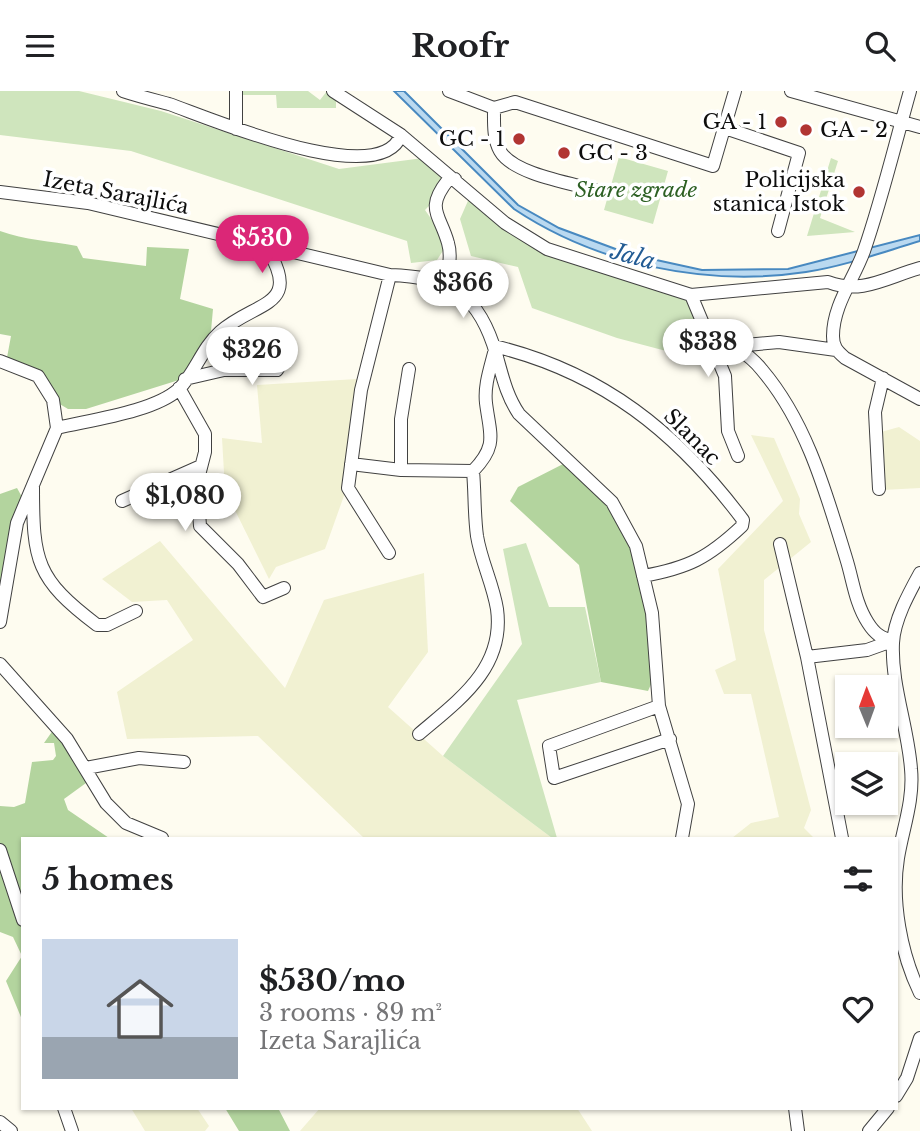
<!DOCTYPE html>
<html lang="en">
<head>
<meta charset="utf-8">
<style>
  body { margin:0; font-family:"Libre Baskerville",serif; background:#f2f2f2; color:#202124; height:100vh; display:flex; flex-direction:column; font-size:26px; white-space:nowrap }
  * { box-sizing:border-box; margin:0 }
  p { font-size:23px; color:#757577 }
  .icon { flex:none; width:38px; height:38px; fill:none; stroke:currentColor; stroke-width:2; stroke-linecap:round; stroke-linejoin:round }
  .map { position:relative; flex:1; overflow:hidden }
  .panel { position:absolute; left:21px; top:746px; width:877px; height:273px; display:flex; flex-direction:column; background:#fff; border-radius:0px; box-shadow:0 2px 5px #0004 }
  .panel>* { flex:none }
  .needle { width:46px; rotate:359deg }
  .buttons { position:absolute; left:835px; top:584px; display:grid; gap:14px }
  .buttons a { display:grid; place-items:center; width:63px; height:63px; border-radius:0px; background:#fff; box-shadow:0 2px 5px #0004; font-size:35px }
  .price { position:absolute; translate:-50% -60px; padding:0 16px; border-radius:24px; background:#fff; color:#222; font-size:23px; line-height:46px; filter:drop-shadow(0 2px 4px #0008) }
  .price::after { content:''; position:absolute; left:50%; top:42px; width:21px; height:16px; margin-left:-10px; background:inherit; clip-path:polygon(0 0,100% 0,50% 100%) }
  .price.active { background:#db2777; color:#fff }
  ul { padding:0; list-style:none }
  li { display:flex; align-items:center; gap:21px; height:175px; padding:0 21px }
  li+li { border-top:2px solid #e0e0e0 }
  li span { display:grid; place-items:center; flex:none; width:196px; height:140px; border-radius:0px; color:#555 }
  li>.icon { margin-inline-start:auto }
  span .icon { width:84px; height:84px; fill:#fffc; stroke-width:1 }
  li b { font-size:30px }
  h2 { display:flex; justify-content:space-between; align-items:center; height:84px; padding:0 21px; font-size:30px }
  header { display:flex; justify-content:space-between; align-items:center; height:91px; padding:0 21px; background:#fff; font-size:32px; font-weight:700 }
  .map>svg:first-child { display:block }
</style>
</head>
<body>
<header><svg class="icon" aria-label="menu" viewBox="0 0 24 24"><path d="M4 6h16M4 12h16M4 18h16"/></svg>Roofr<svg class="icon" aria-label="search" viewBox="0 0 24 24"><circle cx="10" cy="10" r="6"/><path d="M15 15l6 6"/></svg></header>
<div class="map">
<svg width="920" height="1040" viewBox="0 0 920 1040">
  <rect width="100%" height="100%" fill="#fefcf0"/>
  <path fill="#f1f1d2" d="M357 288 356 371 325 458 276 476 269 488 225 399 222 347 262 352 257 294Z
    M899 336 920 350V397L883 399 881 341Z
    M751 344 774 347 800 408 799 423 811 451 764 489V539L811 719 804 737 814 747H732L751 732 779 726 751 603H724L715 579 736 569 718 478 783 410Z
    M160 450 285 597 324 509 424 482 428 561 388 616 443 665 552 747H364L258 645 127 648 117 601 193 549 167 509 132 511 102 488Z
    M131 1017H197L209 1035 205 1040H145Z
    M320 1017H577L592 1040H300Z"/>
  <path fill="#cfe5bd" d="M0 0H79L161 20 339 78 431 66 455 88 425 119 448 152 437 169 411 172 407 150 131 60 0 44Z
    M239 0H308L320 9 327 0 336 6V17H277L276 4H240Z
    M619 66 668 80 653 133 604 119Z
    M831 67 838 70 820 127 855 141 807 145Z
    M471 103 553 163 694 212 714 264 704 270 617 247 532 217 518 176 471 165 460 128Z
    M526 452 549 516H585L601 591 517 609 557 747H552L443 665 522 553 503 458Z"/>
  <path fill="#b3d49e" d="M0 140C25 149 50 150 77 155L83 167 146 175 147 156 189 158 180 208 213 218 211 240 179 289 86 318H68L53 309 38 285 6 272 11 245 0 243Z
    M569 370 612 411 643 485 652 591 648 600 601 591 579 474 510 410 518 396Z
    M17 397 22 406 0 531V403Z
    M56 635 97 696 86 692 64 708 68 719 109 747H23V931L6 890 22 865 13 846 0 841V715L14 716 25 712 32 671 53 669 56 665 54 652H44Z
    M225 1017H278L290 1040H239Z"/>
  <path fill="#bad9f0" stroke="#4889c0" stroke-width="2" d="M394 0H404L518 114 559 137 629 163 702 179 788 178 920 144V150C883 161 845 175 806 181 707 196 598 174 514 118Z"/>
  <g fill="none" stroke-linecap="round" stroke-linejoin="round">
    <g stroke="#414141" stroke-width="14">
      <path id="minor" d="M123 0C138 5 154 9 169 13 207 26 380 101 401 44
        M236 0V38
        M333 0 401 44 505 132 547 158 691 204 828 191C862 204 887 186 920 177
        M449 0 494 17 515 11 713 75 735 0
        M791 0 920 36
        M910 0C895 53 882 108 864 160 854 188 833 214 833 245 833 256 837 260 845 267L920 308
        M494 17C494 31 493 48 500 60 513 83 570 92 595 99
        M725 37 799 62 778 140
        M0 101 88 112 390 184C445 186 474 198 493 253 501 277 504 301 519 323L612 411 636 455 652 522 659 615 688 713 682 747
        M446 192C448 179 452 165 448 152 440 123 425 118 448 89L455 88
        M691 204 725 285 728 340 738 365
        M705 241C726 251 747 260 762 279 807 332 826 402 846 467 853 489 855 512 868 532 875 543 881 547 893 550
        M494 255C602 281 677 341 743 429L742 435C708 467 688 477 643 485
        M735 255 779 251 836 259
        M0 270 38 285 53 309 57 337 17 432 0 531
        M185 288 224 279H277L287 261
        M179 297 205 343V361L197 392 200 435 238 473 263 506 284 497
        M57 337C90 329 154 321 179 298 195 282 202 257 220 241 256 209 305 217 265 154
        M351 373 401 379 473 380
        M401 379V328L409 278
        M33 396C33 470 36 488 97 534H107L136 520
        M879 398 875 321 883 287
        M122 410 201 375
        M780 453 807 566 842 747
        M389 462 348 397 361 299 390 184
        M920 482C909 502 894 529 893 552 891 594 908 636 911 678 914 709 903 737 898 767 891 810 901 863 920 902
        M807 566 867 559 892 550
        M0 573 67 648 106 712 126 732 162 747
        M659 615 549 655 554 687 670 648
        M419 643C459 609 505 577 497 518 493 493 481 470 477 445 474 423 475 401 473 380 498 354 490 344 486 312 484 295 490 278 494 262
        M86 677 139 667 184 671
        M0 759 23 829
        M896 1005 907 987 920 947
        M64 1017 72 1040
        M795 1017 798 1040
        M0 1031 11 1040
        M869 1040 888 1017"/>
    </g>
    <use href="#minor" stroke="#fff" stroke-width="12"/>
  </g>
  <g fill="#b13533" stroke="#fff" stroke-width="2.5">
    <circle cx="781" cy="31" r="7"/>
    <circle cx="806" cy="39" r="7"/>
    <circle cx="519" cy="48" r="7"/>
    <circle cx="564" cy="62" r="7"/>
    <circle cx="859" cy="101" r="7"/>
  </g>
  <g text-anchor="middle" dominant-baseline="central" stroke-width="7" stroke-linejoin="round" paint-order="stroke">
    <g font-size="21" fill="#0e0e0e" stroke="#fff" text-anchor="end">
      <text x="767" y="31">GA - 1</text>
      <text x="820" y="39" text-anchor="start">GA - 2</text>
      <text x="505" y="48">GC - 1</text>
      <text x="578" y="62" text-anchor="start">GC - 3</text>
      <text x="845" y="89">Policijska<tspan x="845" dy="24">stanica Istok</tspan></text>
    </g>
    <g font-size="21" font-style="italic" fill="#2d6024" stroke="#fff">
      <text x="636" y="99">Stare zgrade</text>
    </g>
    <g font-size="21" fill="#0e0e0e" stroke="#fff">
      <text transform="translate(116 102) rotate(11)">Izeta Sarajlića</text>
      <text transform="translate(692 346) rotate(45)">Slanac</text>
    </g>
    <g font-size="23" font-style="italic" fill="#235c94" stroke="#fff">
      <text transform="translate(633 165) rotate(15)">Jala</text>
    </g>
  </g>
</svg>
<div class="buttons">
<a><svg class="needle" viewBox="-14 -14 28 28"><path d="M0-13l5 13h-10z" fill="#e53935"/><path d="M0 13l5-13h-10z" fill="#757577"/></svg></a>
<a><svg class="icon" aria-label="layers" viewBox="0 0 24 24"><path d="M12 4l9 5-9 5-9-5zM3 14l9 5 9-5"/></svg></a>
</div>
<b class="price active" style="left:262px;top:184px">$530</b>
<b class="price" style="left:463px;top:229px">$366</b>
<b class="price" style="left:708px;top:288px">$338</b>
<b class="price" style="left:252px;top:296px">$326</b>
<b class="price" style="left:185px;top:442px">$1,080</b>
<section class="panel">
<h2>5 homes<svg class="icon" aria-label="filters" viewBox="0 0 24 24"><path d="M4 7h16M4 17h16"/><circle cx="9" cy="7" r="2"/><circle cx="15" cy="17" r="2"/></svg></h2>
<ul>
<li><span style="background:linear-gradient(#c9d6e8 70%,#9aa5b1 0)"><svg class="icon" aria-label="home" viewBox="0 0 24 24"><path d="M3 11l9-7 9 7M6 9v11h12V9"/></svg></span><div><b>$530/mo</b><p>3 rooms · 89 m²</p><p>Izeta Sarajlića</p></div><svg class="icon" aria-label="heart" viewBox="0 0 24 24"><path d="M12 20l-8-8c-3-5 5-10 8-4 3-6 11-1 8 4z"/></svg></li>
</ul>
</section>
</div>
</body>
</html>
